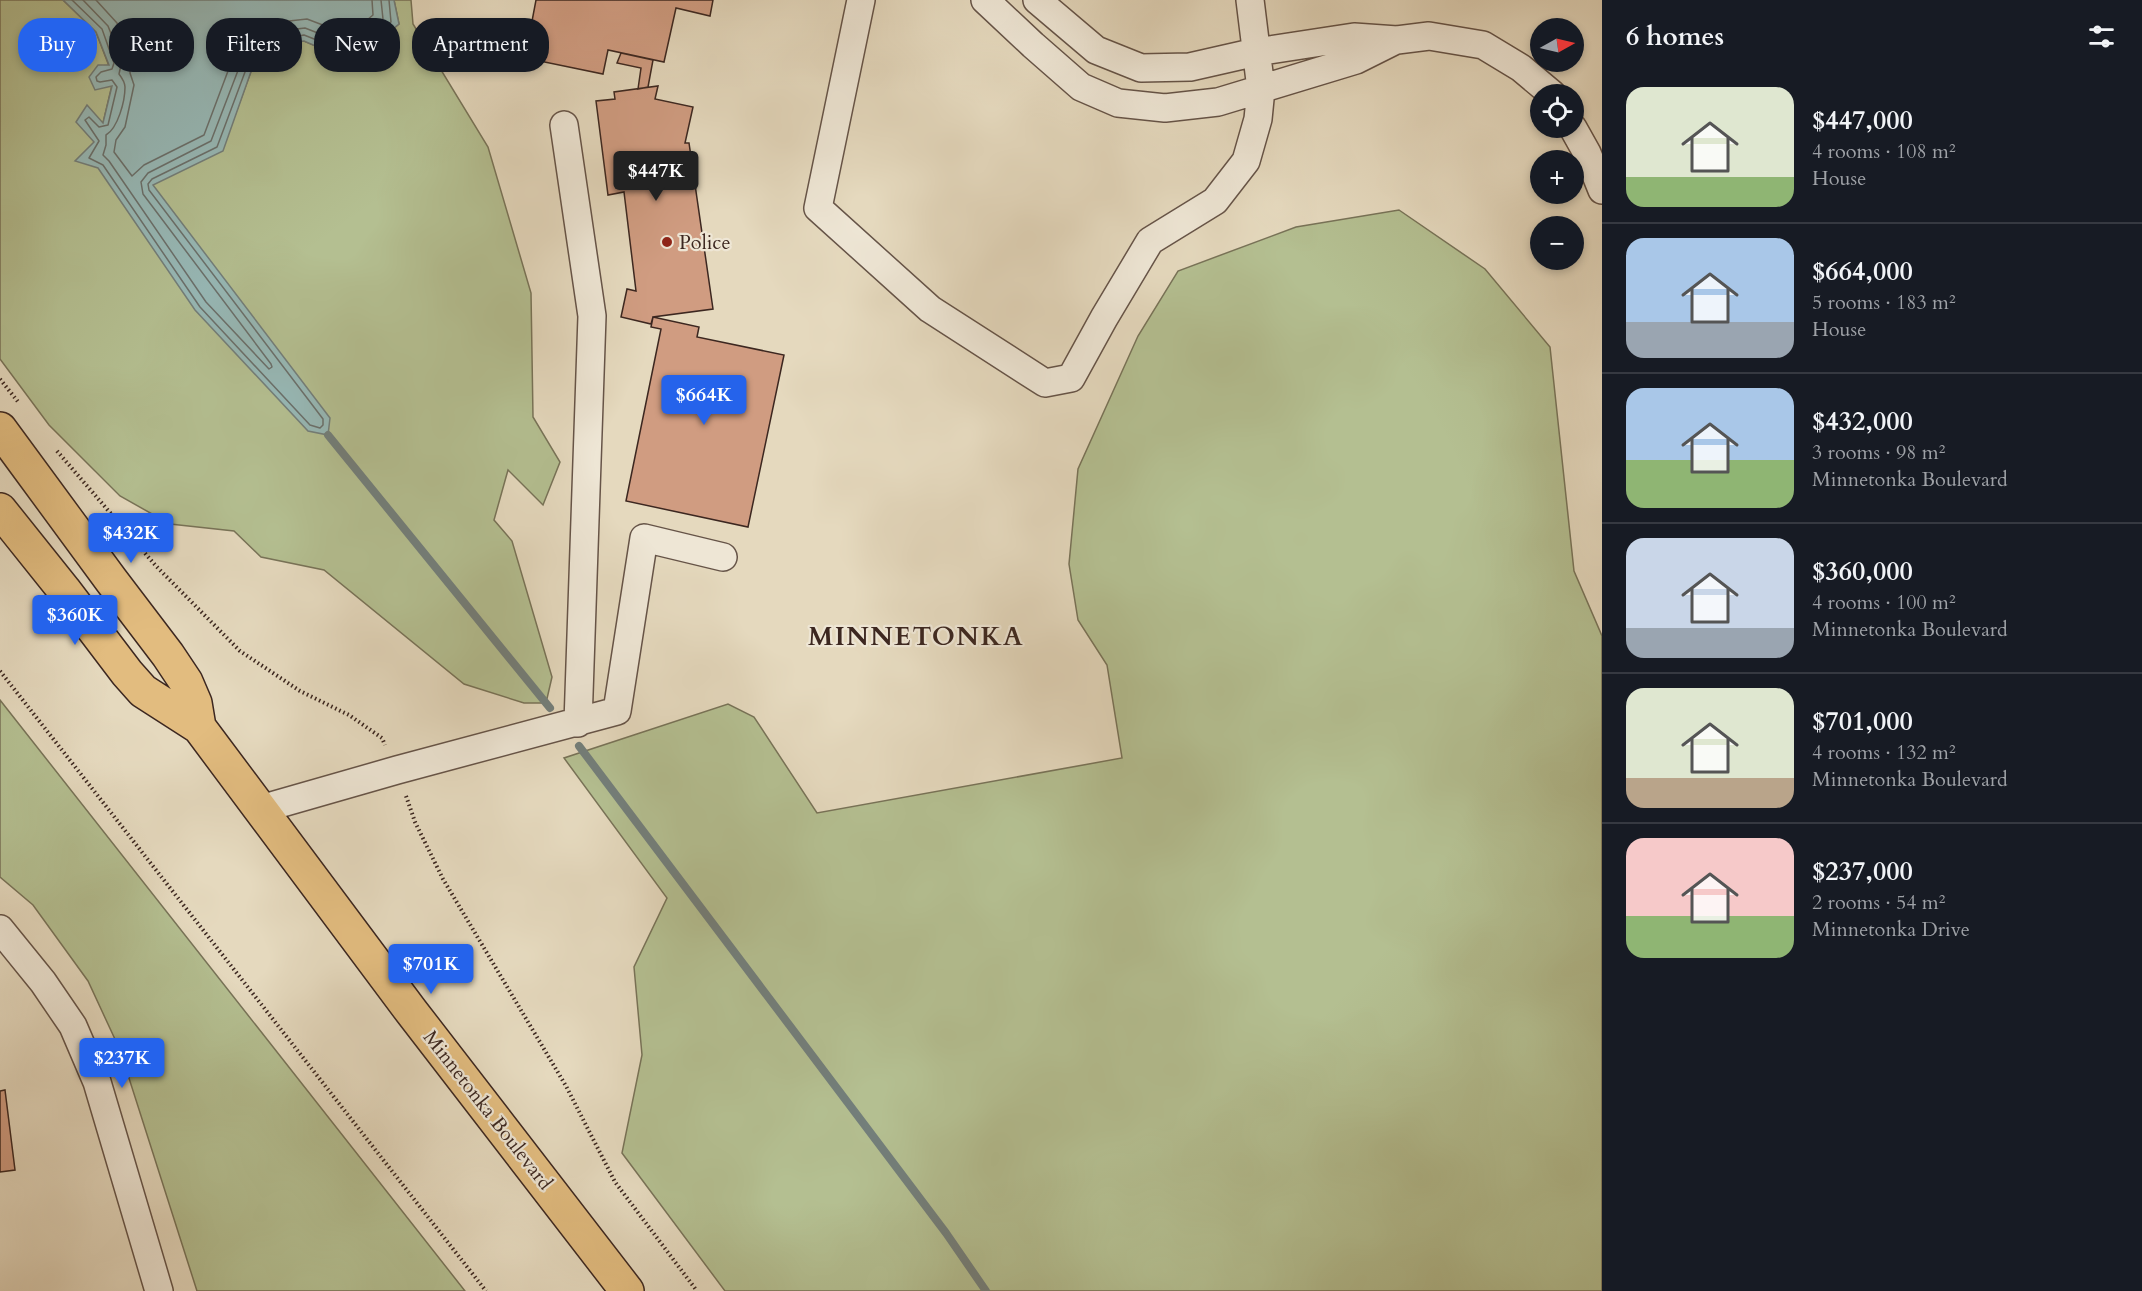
<!DOCTYPE html>
<html lang="en">
<head>
<meta charset="utf-8">
<style>
  body { margin:0; font-family:Cardo,serif; background:#20242c; color:#f1f3f6; height:100vh; display:flex; flex-direction:column; font-size:22px; white-space:nowrap }
  * { box-sizing:border-box; margin:0 }
  p { font-size:20px; color:#9ea1a6 }
  .icon { flex:none; width:33px; height:33px; fill:none; stroke:currentColor; stroke-width:2; stroke-linecap:round; stroke-linejoin:round }
  .map { position:relative; flex:1; overflow:hidden }
  .panel { display:flex; flex-direction:column; background:#171b24; width:540px }
  .panel>* { flex:none }
  .top-card { position:absolute; left:18px; top:18px; width:570px; height:54px; display:flex; gap:12px }
  .needle { width:39px; rotate:82deg }
  .tools { position:absolute; left:1530px; top:18px; display:grid; gap:12px }
  .tools a { display:grid; place-items:center; width:54px; height:54px; border-radius:50%; background:#171b24; box-shadow:0 3px 9px #0003; font-size:30px }
  .price { position:absolute; translate:-50% -51px; padding:0 14px; border-radius:6px; background:#2563eb; color:#fff; font-size:20px; line-height:39px; filter:drop-shadow(0 2px 3px #0008) }
  .price::after { content:''; position:absolute; left:50%; top:36px; width:18px; height:14px; margin-left:-9px; background:inherit; clip-path:polygon(0 0,100% 0,50% 100%) }
  .price.on { background:#222; color:#fff }
  ul { padding:0; list-style:none }
  li { display:flex; align-items:center; gap:18px; height:150px; padding:0 24px }
  li+li { border-top:2px solid #363941 }
  li span { display:grid; place-items:center; flex:none; width:168px; height:120px; border-radius:18px; color:#555 }
  li>.icon { margin-inline-start:auto }
  span .icon { width:72px; height:72px; fill:#fffc; stroke-width:1 }
  li b { font-size:26px }
  h2 { display:flex; justify-content:space-between; align-items:center; height:72px; padding:0 24px; font-size:26px }
  .pill { padding:0 21px; border-radius:24px; background:#171b24; box-shadow:0 3px 9px #0003; font-size:21px; line-height:54px }
  .pill.on { background:#2563eb; color:#fff }
  main { display:flex; flex:1; min-height:0 }
  .map>svg:first-child { display:block }
</style>
</head>
<body>
<main>
<div class="map">
<svg width="1602" height="1291" viewBox="0 0 1602 1291">
  <rect width="100%" height="100%" fill="#e5d9be"/>
  <filter id="stains"><feTurbulence type="fractalNoise" baseFrequency=".00333" numOctaves="4"/><feColorMatrix values="0 0 0 0 .2 0 0 0 0 .09 0 0 0 0 .02 0 0 0 .5 -.17"/></filter>
  <radialGradient id="worn" r=".72"><stop offset=".6" stop-color="#630" stop-opacity="0"/><stop offset="1" stop-color="#630" stop-opacity=".3"/></radialGradient>
  <path fill="#b4bf91" stroke="#787358" stroke-width="1.5" d="M0 0H63L96 32 109 66 112 85 103 123 76 122 222 151 253 66 275 45 304 41 353 62 399 24 394 0H411L413 24 488 147 531 293 533 417 560 462 543 505 508 470 494 520 512 541 552 677 546 703H524L464 684 324 570 261 557 234 531 170 524 120 496 49 425 0 359Z
    M1399 210 1485 269 1550 347 1574 571 1602 636V1291H725L622 1153 642 1055 634 967 667 898 564 758 728 704 754 717 817 813 1122 758 1107 665 1078 620 1069 564 1078 469 1138 336 1178 271 1296 227Z
    M0 700 465 1291H197L120 1050 88 981 33 905 0 877Z"/>
  <path fill="#97b9b7" stroke="#737f7b" stroke-width="1.5" d="M63 0H394L399 24 353 62 304 41 274 45 253 66 223 151 153 185 330 418 328 435 308 431 195 310 98 168 75 161 94 142 76 122 87 105 103 123 112 86 95 90 89 77 98 65H109L96 32Z"/>
  <g fill="none" stroke-linecap="round" stroke-linejoin="round">
    <path stroke="#6a706c" stroke-width="1.5" d="M72 0 102 29 114 63 112 69 101 72 96 77 97 81 100 82 112 80 117 87 108 125 99 127 89 117 85 120 99 141 89 158 103 165 200 307 310 425 320 428 323 425V419L149 190 148 184 152 179 217 147 248 64 271 41 304 35 352 54 391 22 389 0
      M83 0 108 26 122 61 119 74C122 78 125 82 125 87 125 101 118 128 106 135V145L103 155 109 161 206 302 269 369 272 367 271 364 143 194 141 182 148 173 211 141 242 60 266 35 272 32 305 28 351 46 383 19 381 0
      M96 0 117 23 130 57V73L134 85 125 127 116 140 114 152 132 176 144 165 204 135 234 55 261 28 271 23 307 19 349 35 373 15 372 0"/>
    <path stroke="#737f7b" stroke-width="8" d="M328 435 550 708
      M579 746 946 1233 986 1291"/>
  </g>
  <path fill="#d09c81" stroke="#3c2720" stroke-width="1.5" d="M536 0H713L710 16 676 8 664 62 608 50 603 74 525 58Z
    M621 53 653 60 648 87 638 89 641 68 617 63Z
    M658 86 655 99 693 107 685 143H689L713 309 653 317 651 324 621 317 627 289 636 291 624 192 608 195 596 101 615 99 614 92Z
    M653 317 699 327 697 337 784 355 748 527 626 501 661 329 651 327Z
    M5 1090 15 1170 0 1172V1091Z"/>
  <g fill="none" stroke-linecap="round" stroke-linejoin="round">
    <g stroke="#665448" stroke-width="30">
      <path id="minor" d="M861 0 818 208 930 309 1045 383 1071 378 1104 318 1150 241 1215 201 1246 161 1258 119 1261 89 1250 0
        M985 0 1033 45 1081 87 1118 103 1165 108 1218 102 1356 60 1396 40
        M1037 0 1096 50 1141 68 1190 67 1256 52 1354 37 1397 40 1429 36 1483 45 1521 68 1552 94
        M564 125 592 316 578 723
        M1573 128 1587 153 1602 190
        M261 809 397 770 617 711 644 538 723 557
        M0 929 43 982 73 1026 97 1082 159 1291"/>
    </g>
    <g stroke="#3c2720" stroke-width="36">
      <path id="major" d="M0 429 111 580 168 655 186 682 195 703 199 727
        M0 510 64 590 127 673 143 691 199 727 411 1011 627 1291"/>
    </g>
    <path stroke="#3c2720" stroke-width="4" stroke-dasharray="1.5 3" stroke-linecap="butt" d="M0 379 19 403
      M57 451 156 566 240 651 300 691 349 715 382 738 385 745
      M0 671 486 1291
      M406 796 415 822 443 879 566 1086 615 1182 697 1291"/>
    <use href="#minor" stroke="#eee6d5" stroke-width="27"/>
    <use href="#major" stroke="#e2bc7f" stroke-width="33"/>
  </g>
  <circle fill="#8f2418" stroke="#eee6d5" stroke-width="2" cx="667" cy="242" r="6"/>
  <g text-anchor="middle" dominant-baseline="central" stroke-width="4.5" stroke-linejoin="round" paint-order="stroke">
    <g font-size="20" fill="#3c2720" stroke="#eee6d5" text-anchor="start">
      <text x="679" y="242">Police</text>
    </g>
    <g font-size="20" fill="#3c2720" stroke="#eee6d5">
      <text transform="translate(488 1110) rotate(52)">Minnetonka Boulevard</text>
    </g>
    <g font-size="26" font-weight="bold" letter-spacing="1.5" fill="#3c2720" stroke="#eee6d5">
      <text x="916" y="636">MINNETONKA</text>
    </g>
  </g>
  <rect width="100%" height="100%" filter="url(#stains)"/>
  <rect width="100%" height="100%" fill="url(#worn)"/>
</svg>
<div class="tools">
<a><svg class="needle" viewBox="-14 -14 28 28"><path d="M0-13l5 13h-10z" fill="#e53935"/><path d="M0 13l5-13h-10z" fill="#9ea1a6"/></svg></a>
<a><svg class="icon" aria-label="locate" viewBox="0 0 24 24"><circle cx="12" cy="12" r="6"/><path d="M12 2v4M12 18v4M2 12h4M18 12h4"/></svg></a>
<a>+</a>
<a>−</a>
</div>
<b class="price on" style="left:656px;top:202px">$447K</b>
<b class="price" style="left:704px;top:426px">$664K</b>
<b class="price" style="left:131px;top:564px">$432K</b>
<b class="price" style="left:75px;top:646px">$360K</b>
<b class="price" style="left:431px;top:995px">$701K</b>
<b class="price" style="left:122px;top:1089px">$237K</b>
<div class="top-card">
<a class="pill on">Buy</a>
<a class="pill">Rent</a>
<a class="pill">Filters</a>
<a class="pill">New</a>
<a class="pill">Apartment</a>
</div>
</div>
<section class="panel">
<h2>6 homes<svg class="icon" aria-label="filters" viewBox="0 0 24 24"><path d="M4 7h16M4 17h16"/><circle cx="9" cy="7" r="2"/><circle cx="15" cy="17" r="2"/></svg></h2>
<ul>
<li><span style="background:linear-gradient(#dfe7d0 75%,#8fb573 0)"><svg class="icon" aria-label="home" viewBox="0 0 24 24"><path d="M3 11l9-7 9 7M6 9v11h12V9"/></svg></span><div><b>$447,000</b><p>4 rooms · 108 m²</p><p>House</p></div></li>
<li><span style="background:linear-gradient(#a9c7e8 70%,#9aa5b1 0)"><svg class="icon" aria-label="home" viewBox="0 0 24 24"><path d="M3 11l9-7 9 7M6 9v11h12V9"/></svg></span><div><b>$664,000</b><p>5 rooms · 183 m²</p><p>House</p></div></li>
<li><span style="background:linear-gradient(#a9c7e8 60%,#8fb573 0)"><svg class="icon" aria-label="home" viewBox="0 0 24 24"><path d="M3 11l9-7 9 7M6 9v11h12V9"/></svg></span><div><b>$432,000</b><p>3 rooms · 98 m²</p><p>Minnetonka Boulevard</p></div></li>
<li><span style="background:linear-gradient(#c9d6e8 75%,#9aa5b1 0)"><svg class="icon" aria-label="home" viewBox="0 0 24 24"><path d="M3 11l9-7 9 7M6 9v11h12V9"/></svg></span><div><b>$360,000</b><p>4 rooms · 100 m²</p><p>Minnetonka Boulevard</p></div></li>
<li><span style="background:linear-gradient(#dfe7d0 75%,#b9a48a 0)"><svg class="icon" aria-label="home" viewBox="0 0 24 24"><path d="M3 11l9-7 9 7M6 9v11h12V9"/></svg></span><div><b>$701,000</b><p>4 rooms · 132 m²</p><p>Minnetonka Boulevard</p></div></li>
<li><span style="background:linear-gradient(#f6c9c9 65%,#8fb573 0)"><svg class="icon" aria-label="home" viewBox="0 0 24 24"><path d="M3 11l9-7 9 7M6 9v11h12V9"/></svg></span><div><b>$237,000</b><p>2 rooms · 54 m²</p><p>Minnetonka Drive</p></div></li>
</ul>
</section>
</main>
</body>
</html>
